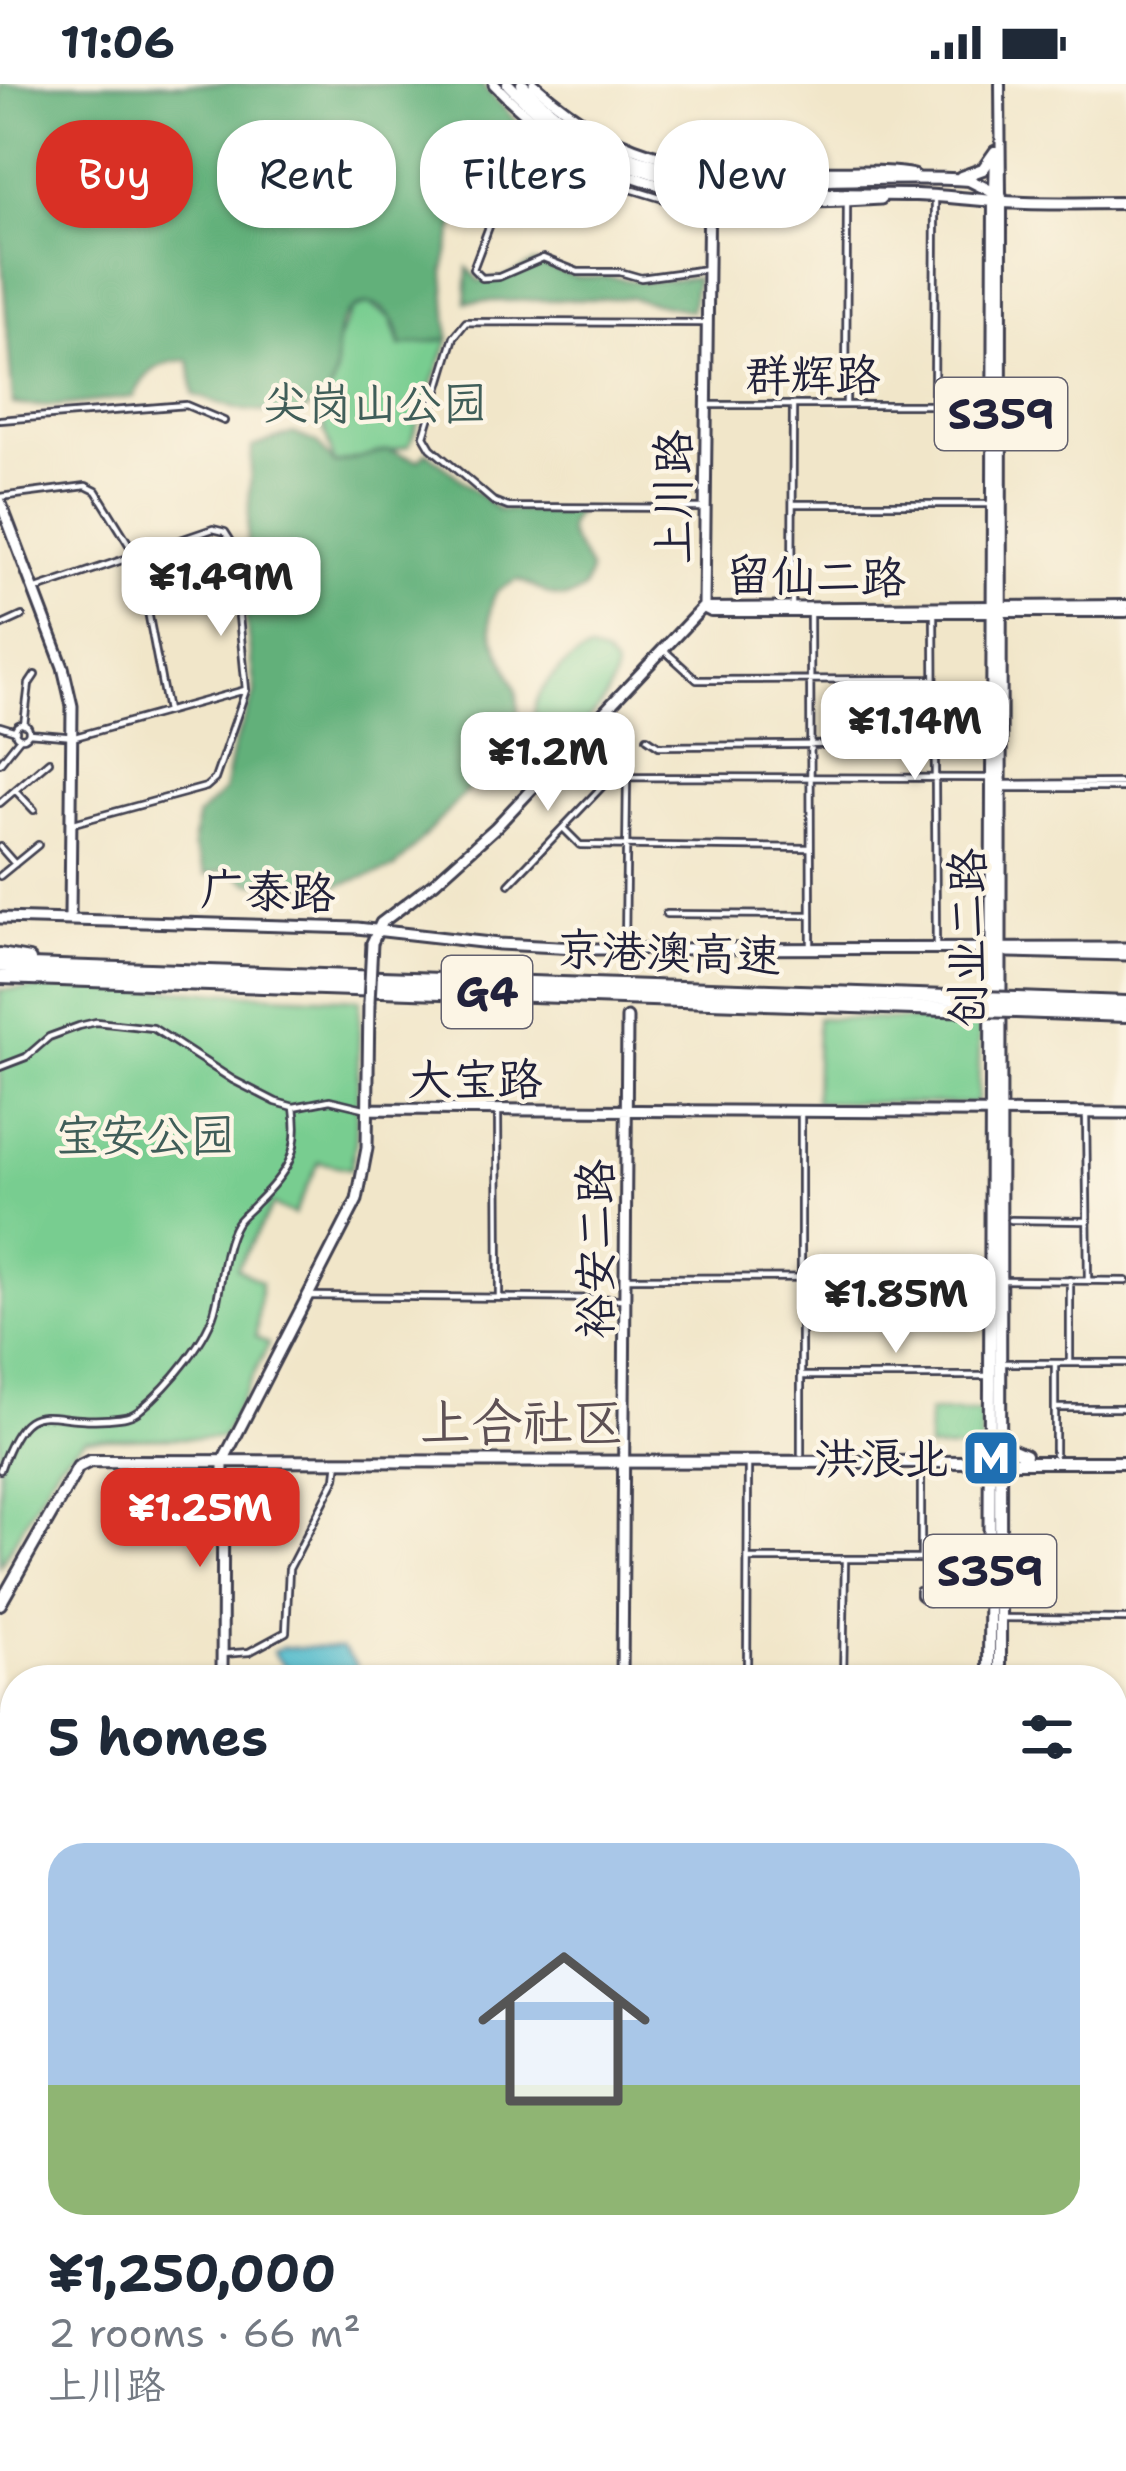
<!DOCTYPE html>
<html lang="en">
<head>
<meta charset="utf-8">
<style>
  body { margin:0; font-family:"Shantell Sans","LXGW WenKai TC",sans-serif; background:#f6f6f7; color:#1f2937; height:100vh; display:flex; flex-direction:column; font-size:45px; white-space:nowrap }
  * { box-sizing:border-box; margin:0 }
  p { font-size:39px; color:#747a83 }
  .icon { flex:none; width:66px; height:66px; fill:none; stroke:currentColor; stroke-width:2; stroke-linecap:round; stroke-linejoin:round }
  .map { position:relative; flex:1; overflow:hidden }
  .details { position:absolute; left:0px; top:1581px; width:1128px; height:807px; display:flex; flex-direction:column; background:#fff; border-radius:48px 48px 0 0; box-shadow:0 3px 9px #0004 }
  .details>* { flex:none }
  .guide { position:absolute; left:36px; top:36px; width:1056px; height:108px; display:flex; gap:24px }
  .price { position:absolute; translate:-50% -102px; padding:0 27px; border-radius:24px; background:#fff; color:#222; font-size:39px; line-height:78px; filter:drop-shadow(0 3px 6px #0008) }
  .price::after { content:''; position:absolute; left:50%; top:72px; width:36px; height:27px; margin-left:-18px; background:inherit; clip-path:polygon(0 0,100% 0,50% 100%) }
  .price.active { background:#d93025; color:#fff }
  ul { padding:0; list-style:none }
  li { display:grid; align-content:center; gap:24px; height:636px; padding:0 48px }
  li+li { border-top:3px solid #e0e1e3 }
  li span { display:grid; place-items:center; height:372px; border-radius:36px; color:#555 }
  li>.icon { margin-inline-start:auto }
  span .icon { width:216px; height:216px; fill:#fffc; stroke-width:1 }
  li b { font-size:51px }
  h2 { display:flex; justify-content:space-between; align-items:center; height:144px; padding:0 48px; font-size:51px }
  .tag { padding:0 42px; border-radius:48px; background:#fff; box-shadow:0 3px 9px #0004; font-size:42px; line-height:108px }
  .tag.active { background:#d93025; color:#fff }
  .status { display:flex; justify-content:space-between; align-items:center; height:84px; padding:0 60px; background:#fff; direction:ltr }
  .status svg { height:33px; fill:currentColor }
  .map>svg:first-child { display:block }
</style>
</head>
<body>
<div class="status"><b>11:06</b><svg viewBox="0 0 49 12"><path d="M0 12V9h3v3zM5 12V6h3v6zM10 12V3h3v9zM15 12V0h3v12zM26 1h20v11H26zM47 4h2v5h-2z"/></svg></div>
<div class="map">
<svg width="1126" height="2387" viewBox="0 0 1126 2387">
  <rect width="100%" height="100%" fill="#fcf5e5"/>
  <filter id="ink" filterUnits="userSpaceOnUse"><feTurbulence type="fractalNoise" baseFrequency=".00833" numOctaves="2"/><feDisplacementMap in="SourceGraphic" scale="24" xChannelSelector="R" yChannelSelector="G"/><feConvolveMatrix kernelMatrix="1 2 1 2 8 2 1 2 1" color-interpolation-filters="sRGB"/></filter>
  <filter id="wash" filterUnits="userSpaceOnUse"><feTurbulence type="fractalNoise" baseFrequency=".004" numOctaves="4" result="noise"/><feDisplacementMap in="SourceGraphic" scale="48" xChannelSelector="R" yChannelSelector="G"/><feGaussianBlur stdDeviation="2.7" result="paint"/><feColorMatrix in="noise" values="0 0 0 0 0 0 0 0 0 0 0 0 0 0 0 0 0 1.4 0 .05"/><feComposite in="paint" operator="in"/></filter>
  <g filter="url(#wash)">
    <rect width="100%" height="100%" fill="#f1e6c9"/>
    <path fill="#78cd90" stroke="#4d7866" stroke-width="3" d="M368 220 391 234 400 261 449 255 409 362 335 380 324 345V326L336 291 335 261 352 226Z
      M590 567 604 571 614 582C621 613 557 684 534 632 533 608 567 573 590 567Z
      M87 902 360 915 356 1054 351 1085 319 1078 294 1131 273 1121 237 1184 261 1198 256 1253 269 1260 222 1354 85 1355 58 1380 0 1482V906Z
      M817 934 980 937 978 1015 974 1020 815 1018Z
      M929 1328H981V1366L928 1365Z
      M1113 1690H1126V1950H1113Z"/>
    <path fill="#62b07a" stroke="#42695a" stroke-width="3" d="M0 0H481L518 39 483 104 460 119 444 186 449 255 400 262C399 248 396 236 385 227 378 221 369 218 359 222 323 237 346 284 329 308 321 317 308 324 299 331L238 326 194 311 189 276C161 277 145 287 134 313 92 317 54 326 13 320L0 149Z
      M534 179 575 193H609L642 198 697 194 691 227 630 214 466 218 468 184 479 197 500 195Z
      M293 349 317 359 335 380 387 366 418 376 427 368 498 426 579 428C553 450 584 464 590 487L584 505C559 526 542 503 517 496L497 507C477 542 505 572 516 605 520 619 517 638 517 653L395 784 336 802 249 799 229 785 206 791 193 763 197 733 224 707 233 664 255 609 244 520 252 363Z"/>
    <path fill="#4fb9cb" stroke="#386e83" stroke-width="3" d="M283 1563 341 1564 356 1580 358 1595C325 1598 291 1600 273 1567Z"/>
  </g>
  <g filter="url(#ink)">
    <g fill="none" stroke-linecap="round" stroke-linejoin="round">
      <g stroke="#413f50" stroke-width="10">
        <path id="minor" d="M571 65 512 126 490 140 473 185 482 194 499 193 543 174 578 188H620L641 194 707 185
          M560 76 614 100 680 120
          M705 239 466 238 454 253 424 352 431 364 493 417 508 423 706 424
          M706 321H991
          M846 321 847 117
          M934 321 935 117
          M0 336 186 321 224 337
          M0 413 86 402 96 407 138 475 167 627
          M793 420H991
          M34 506 213 445 225 448 232 459 246 606 215 695 206 703 74 739
          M792 522 793 321
          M810 527 811 864
          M934 532 936 862
          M0 542 22 532
          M664 566 697 596 934 595
          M15 647a7 7 0 1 1 14 0a7 7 0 1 1-14 0Z
          M24 641 29 600 35 591
          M0 642 16 647
          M29 649 75 653 245 606
          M580 654 627 693 992 694
          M647 654 659 662 935 660
          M0 679 20 654
          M1003 700 1126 699
          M1003 704H1126
          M15 706 34 726
          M0 719 49 677
          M563 744 580 761 809 764
          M0 763 15 780
          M0 792 38 761
          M509 800 616 688
          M666 830 811 831
          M625 862 627 693
          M0 983 26 973 49 953 79 942 96 938 153 944 233 996 276 1018 294 1023 330 1016 368 1025
          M498 1027 499 1213
          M1086 1028 1088 1196
          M801 1030V1370
          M1011 1136 1088 1137
          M629 1194 990 1193
          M1002 1196 1126 1197
          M1070 1196V1279
          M310 1212 622 1215
          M1002 1279H1126
          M801 1292H991
          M1055 1324H1126
          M1055 1371V1281
          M0 1386C28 1306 44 1340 107 1335 120 1334 131 1334 141 1325 168 1303 209 1255 216 1221 222 1197 223 1162 236 1140 240 1133 249 1127 255 1120 287 1089 301 1069 294 1023
          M748 1475H988
          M921 1475V1378
          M919 1507V1512L927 1518 990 1515
          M1000 1534 1126 1535
          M222 1570 249 1568 286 1548 289 1485 336 1394 338 1377
          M747 1596 748 1380
          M843 1596 845 1476
          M0 1847 15 1846
          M82 2387V2373
          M686 2387V2378
          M1099 2387V2373"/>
      </g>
      <g stroke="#413f50" stroke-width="14">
        <path id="tertiary" d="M1000 0 1001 111
          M994 108 995 67
          M703 524 711 528H1126
          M705 524 1126 521
          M1121 2339 1123 2051
          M424 2387V2373"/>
      </g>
      <g stroke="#413f50" stroke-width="15">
        <path id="secondary" d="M494 0C603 115 731 125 881 115
          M534 0C627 84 702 86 821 87 852 88 884 85 914 91
          M0 417 63 583 72 622 70 833
          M0 834 357 844 499 860 596 865 1126 864
          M372 859 381 839 435 798 496 743 704 522 709 98
          M1008 868 1126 871
          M368 1025 1126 1029
          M222 1596 223 1377 357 1116 367 1064 369 919
          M622 1596 627 934
          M0 1638 15 1646
          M1113 1663H1126
          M0 2334H15
          M1113 2334H1126
          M623 2373V2387
          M225 2387V2373"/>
      </g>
      <g stroke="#413f50" stroke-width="16">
        <path id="primary" d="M508 0C622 121 763 108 916 111 953 112 989 118 1025 119 1059 120 1093 119 1126 119
          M522 0C648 133 809 86 969 96L999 111
          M961 93 983 85 995 68
          M1002 1353 1009 1364 1025 1371
          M0 1520 78 1383 90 1377 1126 1378
          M989 1596 994 108
          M1000 1596 1001 113
          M0 2040H15
          M1113 2041H1126
          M0 2050H15
          M1113 2051H1126
          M996 2373 1000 2387
          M981 2387 985 2373"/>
      </g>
      <g stroke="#413f50" stroke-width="18">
        <path id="motorway" d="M0 871 29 876
          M0 881 976 914
          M0 893 974 926
          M1017 915 1126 919
          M1016 927 1126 931"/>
      </g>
      <use href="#minor" stroke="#fff" stroke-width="4.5"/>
      <use href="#tertiary" stroke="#fff" stroke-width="8"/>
      <use href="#secondary" stroke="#fff" stroke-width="9"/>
      <use href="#primary" stroke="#fff" stroke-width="10"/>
      <use href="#motorway" stroke="#fff" stroke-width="12"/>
      <g stroke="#413f50" stroke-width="15" stroke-linecap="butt">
        <path id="secondary-bridge" d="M369 919 372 859"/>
      </g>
      <g stroke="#413f50" stroke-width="18" stroke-linecap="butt">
        <path id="motorway-bridge" d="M976 914 1017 915
          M974 926 1016 927"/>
      </g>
      <use href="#secondary-bridge" stroke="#fff" stroke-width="9"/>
      <use href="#motorway-bridge" stroke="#fff" stroke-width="12"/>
    </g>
  </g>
  <defs>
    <g id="metro-square" transform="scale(3)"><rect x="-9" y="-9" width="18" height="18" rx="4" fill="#1f6fb2" stroke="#fcf5e5"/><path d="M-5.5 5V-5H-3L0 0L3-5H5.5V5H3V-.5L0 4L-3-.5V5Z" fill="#fff"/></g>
  </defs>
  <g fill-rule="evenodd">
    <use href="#metro-square" x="991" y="1374"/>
  </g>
  <g text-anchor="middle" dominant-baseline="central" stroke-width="9" stroke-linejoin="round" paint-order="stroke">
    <g fill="#fcf5e5" stroke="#63616e" stroke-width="3">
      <rect x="935" y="294" width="132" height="72" rx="9"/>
      <rect x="442" y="872" width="90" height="72" rx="9"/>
      <rect x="924" y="1451" width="132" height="72" rx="9"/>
    </g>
    <g font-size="42" font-weight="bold" fill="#22223b">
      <text x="1001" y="330">S359</text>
      <text x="487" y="908">G4</text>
      <text x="990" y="1487">S359</text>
    </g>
    <g font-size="45" fill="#22223b" stroke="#fcf5e5">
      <text x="813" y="291">群辉路</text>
      <text transform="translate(673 413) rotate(-90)">上川路</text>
      <text transform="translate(816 492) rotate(1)">留仙二路</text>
      <text transform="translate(268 807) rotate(2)">广泰路</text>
      <text transform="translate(967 854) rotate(-90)">创业二路</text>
      <text transform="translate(669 868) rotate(2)">京港澳高速</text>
      <text x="475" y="995">大宝路</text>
      <text transform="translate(595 1165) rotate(-90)">裕安二路</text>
    </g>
    <g font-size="45" fill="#405e59" stroke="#fcf5e5">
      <text x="375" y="319">尖岗山公园</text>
      <text x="145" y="1051">宝安公园</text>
    </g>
    <g font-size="45" fill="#22223b" stroke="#fcf5e5" text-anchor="end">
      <text x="949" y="1374">洪浪北</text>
    </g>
    <g font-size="51" fill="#5e5155" stroke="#fcf5e5">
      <text x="522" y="1338">上合社区</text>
    </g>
  </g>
</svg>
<b class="price" style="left:221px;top:555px">¥1.49M</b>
<b class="price" style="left:915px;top:699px">¥1.14M</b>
<b class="price" style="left:548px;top:730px">¥1.2M</b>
<b class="price" style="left:896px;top:1272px">¥1.85M</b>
<b class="price active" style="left:200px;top:1486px">¥1.25M</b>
<div class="guide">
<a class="tag active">Buy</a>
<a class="tag">Rent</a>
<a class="tag">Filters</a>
<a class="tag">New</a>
</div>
<section class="details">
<h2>5 homes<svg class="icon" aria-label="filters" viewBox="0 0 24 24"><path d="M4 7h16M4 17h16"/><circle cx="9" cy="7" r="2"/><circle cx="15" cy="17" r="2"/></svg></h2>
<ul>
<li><span style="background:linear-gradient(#a9c7e8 65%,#8fb573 0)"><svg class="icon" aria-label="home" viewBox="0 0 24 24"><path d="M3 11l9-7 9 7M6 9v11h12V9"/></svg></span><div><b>¥1,250,000</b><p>2 rooms · 66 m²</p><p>上川路</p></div></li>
</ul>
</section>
</div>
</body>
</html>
